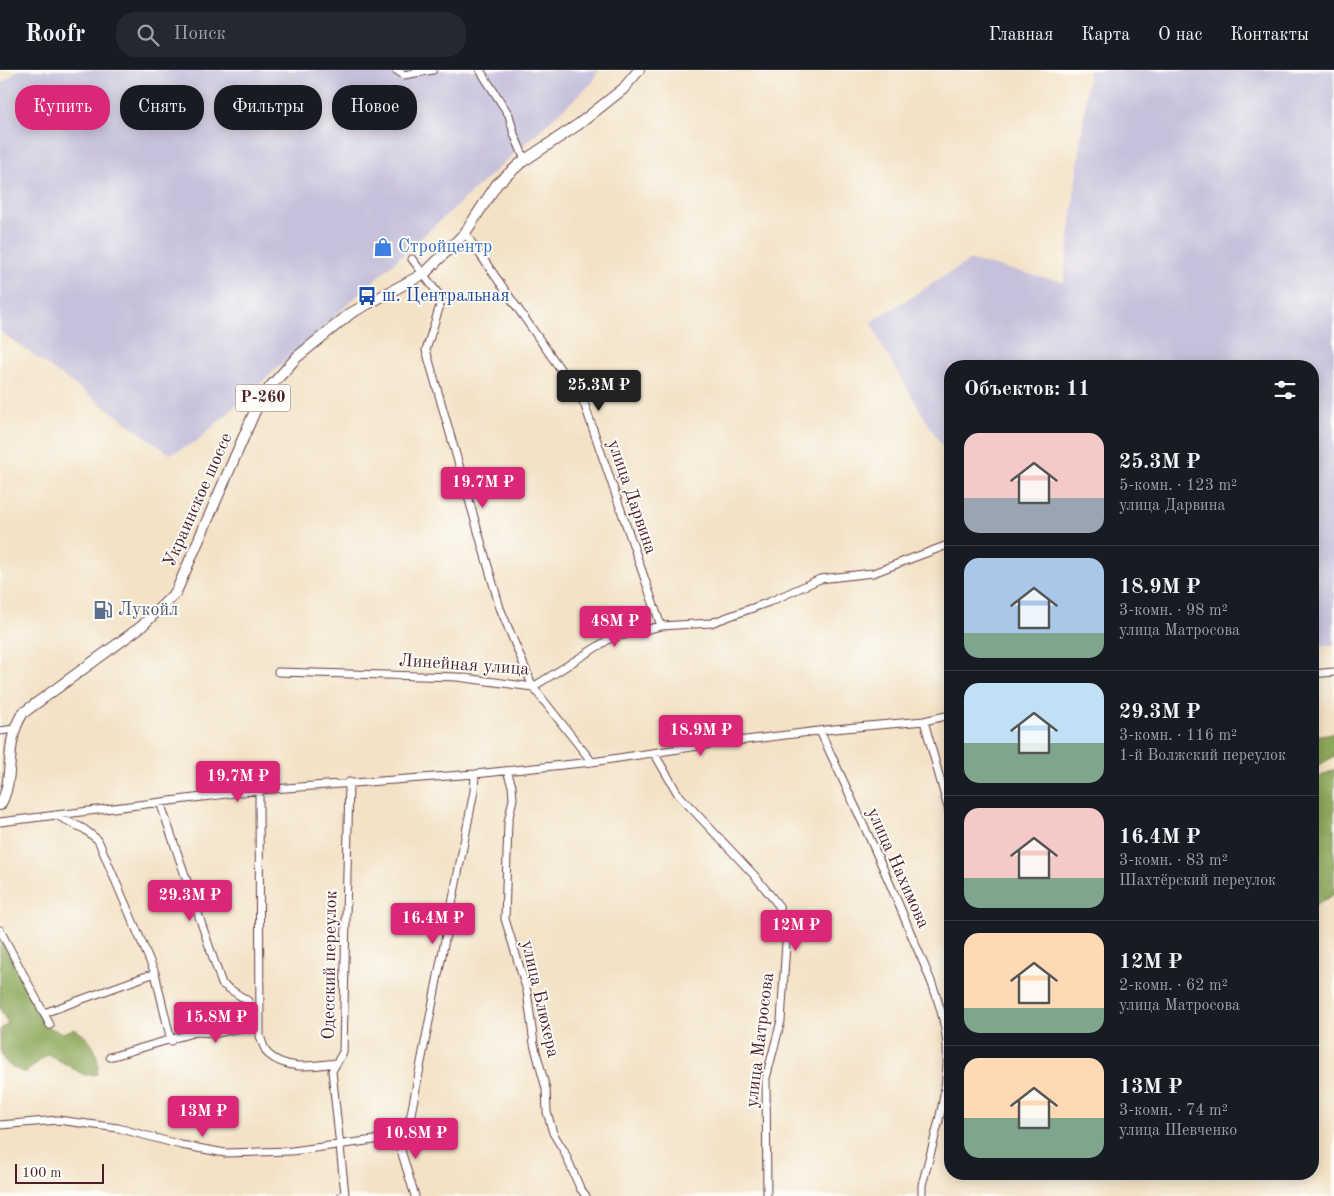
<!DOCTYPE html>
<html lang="ru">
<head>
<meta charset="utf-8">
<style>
  body { margin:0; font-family:"Old Standard TT",serif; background:#242831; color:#f1f3f6; height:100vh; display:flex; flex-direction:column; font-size:19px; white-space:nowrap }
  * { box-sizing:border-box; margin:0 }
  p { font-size:16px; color:#9ea1a6 }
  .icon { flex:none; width:28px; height:28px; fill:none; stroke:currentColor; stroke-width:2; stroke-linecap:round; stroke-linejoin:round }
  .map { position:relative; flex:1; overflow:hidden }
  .sheet { position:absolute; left:944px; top:290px; width:375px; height:820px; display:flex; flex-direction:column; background:#171b24; border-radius:20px; box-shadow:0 2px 12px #0003 }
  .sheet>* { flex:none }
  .banner { position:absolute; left:15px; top:15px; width:475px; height:45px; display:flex; gap:10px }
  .scale { position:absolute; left:15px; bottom:12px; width:89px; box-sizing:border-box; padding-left:5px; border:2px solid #4a1f2b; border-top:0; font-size:14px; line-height:18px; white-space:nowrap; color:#4a1f2b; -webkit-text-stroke:4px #fdfcf7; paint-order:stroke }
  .price { position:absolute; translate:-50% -42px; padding:0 11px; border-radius:5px; background:#db2777; color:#fff; font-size:16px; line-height:32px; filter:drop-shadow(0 1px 2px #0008) }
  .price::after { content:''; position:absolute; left:50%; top:30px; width:15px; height:11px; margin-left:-8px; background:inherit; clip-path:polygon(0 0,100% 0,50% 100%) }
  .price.active { background:#222; color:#fff }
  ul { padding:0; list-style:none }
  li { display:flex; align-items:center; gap:15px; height:125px; padding:0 20px }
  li+li { border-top:1px solid #363941 }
  li span { display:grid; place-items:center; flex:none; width:140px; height:100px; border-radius:15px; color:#555 }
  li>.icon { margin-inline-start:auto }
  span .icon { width:60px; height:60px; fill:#fffc; stroke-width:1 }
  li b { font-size:21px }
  h2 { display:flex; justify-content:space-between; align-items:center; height:60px; padding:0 20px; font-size:21px }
  .chip { padding:0 18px; border-radius:20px; background:#171b24; box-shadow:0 2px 12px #0003; font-size:18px; line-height:45px }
  .chip.active { background:#db2777; color:#fff }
  header { display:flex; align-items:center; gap:30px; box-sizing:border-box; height:70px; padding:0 25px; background:#171b24; border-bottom:1px solid #363941 }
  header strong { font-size:24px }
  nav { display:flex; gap:28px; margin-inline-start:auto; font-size:18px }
  .search { width:350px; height:45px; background:#242831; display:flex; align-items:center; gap:12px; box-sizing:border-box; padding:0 18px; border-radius:20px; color:#9ea1a6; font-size:19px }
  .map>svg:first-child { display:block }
</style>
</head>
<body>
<header>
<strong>Roofr</strong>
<div class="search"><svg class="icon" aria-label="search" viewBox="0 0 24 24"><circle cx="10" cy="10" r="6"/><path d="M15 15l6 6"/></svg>Поиск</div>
<nav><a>Главная</a><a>Карта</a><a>О нас</a><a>Контакты</a></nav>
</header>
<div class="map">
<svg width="1334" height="1126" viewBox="0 0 1334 1126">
  <rect width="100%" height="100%" fill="#fdfcf7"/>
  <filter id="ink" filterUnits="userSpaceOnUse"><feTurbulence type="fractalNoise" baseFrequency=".02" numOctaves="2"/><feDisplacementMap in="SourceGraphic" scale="10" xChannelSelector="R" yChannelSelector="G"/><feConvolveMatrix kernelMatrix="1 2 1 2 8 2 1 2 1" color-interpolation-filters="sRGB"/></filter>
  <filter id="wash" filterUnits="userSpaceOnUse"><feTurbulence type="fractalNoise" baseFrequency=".0096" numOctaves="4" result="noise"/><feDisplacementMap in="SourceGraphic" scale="20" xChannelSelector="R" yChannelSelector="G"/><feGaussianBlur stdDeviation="1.12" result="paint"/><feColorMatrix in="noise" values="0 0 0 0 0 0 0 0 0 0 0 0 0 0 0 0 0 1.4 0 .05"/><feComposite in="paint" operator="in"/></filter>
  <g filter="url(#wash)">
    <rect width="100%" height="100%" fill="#f3e2c6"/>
    <path fill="#c6c0da" d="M18 0H598L593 12 196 372 170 384 0 261V15Z
      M1089 0H1334V576H1313L1312 296H950V390L883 278 871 252 970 190 1064 212Z"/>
    <path fill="#8ca85a" stroke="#6b6442" d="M1334 663V686L1313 699V666Z
      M1334 699V824L1313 837V789L1319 763 1313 761V711Z
      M0 867 46 956 62 963 74 959C91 967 101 985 97 1004L84 1005 48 984 25 1003C0 993 0 987 0 960L8 953 0 939Z"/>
  </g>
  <g filter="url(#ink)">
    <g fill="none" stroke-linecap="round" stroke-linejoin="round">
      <g stroke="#633c42" stroke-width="9">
        <path id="minor" d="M396 0 404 5 433 0
          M480 0 509 45 514 64 525 90
          M465 163 584 333 661 556
          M412 189 442 229 426 280 500 538 533 617 592 692
          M278 602 457 607 533 617 611 568 661 556 711 553 769 532 820 509 873 503 950 474
          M1312 604 1334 602
          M924 651 950 745
          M0 661 14 659
          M820 661C852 730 885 798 913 869 928 903 945 939 947 977 949 1025 934 1069 922 1115V1126
          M654 683 678 724 754 805 779 836 786 873 781 951 766 1008 767 1126
          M507 701 512 716 513 729 508 752 505 849 527 921 534 974 546 1019 547 1042 553 1063 564 1081 580 1118 586 1126
          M259 720 260 966C262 971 264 980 268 984 287 1001 314 996 336 993
          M160 732 222 914 248 931 257 954
          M56 745 84 759 98 770 155 903 171 971
          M0 752 259 720 475 704 592 692 705 675 834 659 924 651 950 645
          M0 860 50 955
          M44 943 155 903
          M110 987 196 962 217 963 260 954
          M0 1055 58 1050 118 1058 181 1075 225 1083 292 1081 374 1070 395 1061 410 1049 474 721 475 704
          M395 1061 415 1126
          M341 1126 345 1124 332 1001 343 982 349 712"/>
      </g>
      <g stroke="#633c42" stroke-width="12">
        <path id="highway" d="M0 735C16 709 3 672 23 643L142 556 176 522 255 341 270 317 297 287 351 243 425 203 465 163 497 114 522 92 579 54 623 19 639 0"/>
      </g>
      <use href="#minor" stroke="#fff" stroke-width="7"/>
      <use href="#highway" stroke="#fff" stroke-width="10"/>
    </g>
  </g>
  <defs>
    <g id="shop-bare" transform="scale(1.5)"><path d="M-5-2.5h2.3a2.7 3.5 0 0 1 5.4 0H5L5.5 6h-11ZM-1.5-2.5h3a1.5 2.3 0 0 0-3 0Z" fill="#3f7fe0" stroke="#fdfcf7" stroke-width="2.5" paint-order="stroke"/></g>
    <g id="bus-bare" transform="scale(1.5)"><path d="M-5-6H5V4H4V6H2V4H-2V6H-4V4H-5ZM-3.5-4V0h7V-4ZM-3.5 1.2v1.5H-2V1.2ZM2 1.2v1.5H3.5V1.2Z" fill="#1a4fb4" stroke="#fdfcf7" stroke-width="2.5" paint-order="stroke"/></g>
    <g id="fuel-bare" transform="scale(1.5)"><path d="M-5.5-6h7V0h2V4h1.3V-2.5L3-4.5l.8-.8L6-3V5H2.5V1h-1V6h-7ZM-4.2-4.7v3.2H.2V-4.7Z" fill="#5c6f8a" stroke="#fdfcf7" stroke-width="2.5" paint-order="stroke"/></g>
  </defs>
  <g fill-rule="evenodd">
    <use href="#shop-bare" x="383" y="177"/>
    <use href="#bus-bare" x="367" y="226"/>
    <use href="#fuel-bare" x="103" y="540"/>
  </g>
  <g text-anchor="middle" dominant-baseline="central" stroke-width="4" stroke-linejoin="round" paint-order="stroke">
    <rect fill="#fdfcf7" stroke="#806168" stroke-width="1" x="235.5" y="314.5" width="55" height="27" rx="4"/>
    <g font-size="16" font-weight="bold" fill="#4a1f2b">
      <text x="263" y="328">Р-260</text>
    </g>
    <g font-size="18" fill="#366cbe" stroke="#fdfcf7" text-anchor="start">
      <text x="398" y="177">Стройцентр</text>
    </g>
    <g font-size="18" fill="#164399" stroke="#fdfcf7" text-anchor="start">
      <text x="382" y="226">ш. Центральная</text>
    </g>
    <g font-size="18" fill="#4a1f2b" stroke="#fdfcf7">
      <text transform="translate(632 427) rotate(71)">улица Дарвина</text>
      <text transform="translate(198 430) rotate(-66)">Украинское шоссе</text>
      <text transform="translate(464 595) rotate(4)">Линейная улица</text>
      <text transform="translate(898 798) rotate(66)">улица Нахимова</text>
      <text transform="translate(330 895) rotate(-89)">Одесский переулок</text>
      <text transform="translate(540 929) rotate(77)">улица Блюхера</text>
      <text transform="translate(760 970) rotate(-83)">улица Матросова</text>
    </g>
    <g font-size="18" fill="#4e5e75" stroke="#fdfcf7" text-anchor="start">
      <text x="118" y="540">Лукойл</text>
    </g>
  </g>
</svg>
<div class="scale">100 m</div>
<b class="price active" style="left:599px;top:342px">25.3M ₽</b>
<b class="price" style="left:483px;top:439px">19.7M ₽</b>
<b class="price" style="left:615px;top:578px">48M ₽</b>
<b class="price" style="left:701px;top:687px">18.9M ₽</b>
<b class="price" style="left:238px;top:733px">19.7M ₽</b>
<b class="price" style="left:190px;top:852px">29.3M ₽</b>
<b class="price" style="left:433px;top:875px">16.4M ₽</b>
<b class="price" style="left:796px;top:882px">12M ₽</b>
<b class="price" style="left:216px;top:974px">15.8M ₽</b>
<b class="price" style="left:203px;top:1068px">13M ₽</b>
<b class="price" style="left:416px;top:1090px">10.8M ₽</b>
<div class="banner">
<a class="chip active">Купить</a>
<a class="chip">Снять</a>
<a class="chip">Фильтры</a>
<a class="chip">Новое</a>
</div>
<section class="sheet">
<h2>Объектов: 11<svg class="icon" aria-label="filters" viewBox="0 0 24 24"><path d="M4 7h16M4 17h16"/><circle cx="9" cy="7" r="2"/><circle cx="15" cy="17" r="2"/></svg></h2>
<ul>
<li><span style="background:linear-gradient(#f6c9c9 65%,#9aa5b1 0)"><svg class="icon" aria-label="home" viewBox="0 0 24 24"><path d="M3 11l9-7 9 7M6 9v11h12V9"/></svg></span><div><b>25.3M ₽</b><p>5-комн. · 123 m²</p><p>улица Дарвина</p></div></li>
<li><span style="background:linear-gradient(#a9c7e8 75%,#7fa58c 0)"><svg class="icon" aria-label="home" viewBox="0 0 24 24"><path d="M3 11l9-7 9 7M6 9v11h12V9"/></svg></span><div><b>18.9M ₽</b><p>3-комн. · 98 m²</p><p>улица Матросова</p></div></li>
<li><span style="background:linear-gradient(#bfe0f5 60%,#7fa58c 0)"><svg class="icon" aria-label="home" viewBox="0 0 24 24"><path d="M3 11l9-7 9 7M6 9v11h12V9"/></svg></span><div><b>29.3M ₽</b><p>3-комн. · 116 m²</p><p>1-й Волжский переулок</p></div></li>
<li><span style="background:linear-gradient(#f6c9c9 70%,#7fa58c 0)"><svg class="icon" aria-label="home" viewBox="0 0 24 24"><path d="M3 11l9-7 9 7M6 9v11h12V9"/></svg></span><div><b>16.4M ₽</b><p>3-комн. · 83 m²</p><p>Шахтёрский переулок</p></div></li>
<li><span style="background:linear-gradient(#ffd9b3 75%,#7fa58c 0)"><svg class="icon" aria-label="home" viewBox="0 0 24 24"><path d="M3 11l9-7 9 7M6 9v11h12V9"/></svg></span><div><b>12M ₽</b><p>2-комн. · 62 m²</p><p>улица Матросова</p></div></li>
<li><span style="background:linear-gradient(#ffd9b3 60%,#7fa58c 0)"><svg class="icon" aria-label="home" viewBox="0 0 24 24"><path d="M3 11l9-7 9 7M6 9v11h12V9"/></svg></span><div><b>13M ₽</b><p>3-комн. · 74 m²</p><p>улица Шевченко</p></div></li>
</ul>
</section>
</div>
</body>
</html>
